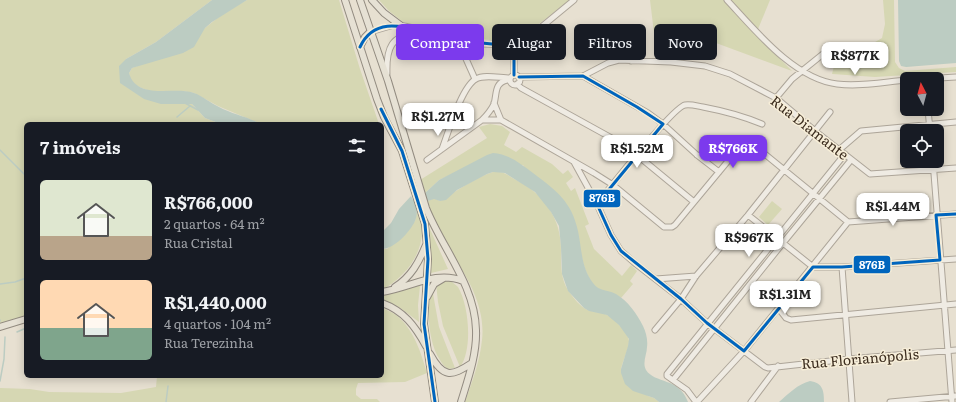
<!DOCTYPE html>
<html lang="pt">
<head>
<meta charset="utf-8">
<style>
  body { margin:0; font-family:Literata,serif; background:#20242c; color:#f1f3f6; height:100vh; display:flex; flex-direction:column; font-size:15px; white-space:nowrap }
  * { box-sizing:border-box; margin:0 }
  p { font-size:13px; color:#9ea1a6 }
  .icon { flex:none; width:22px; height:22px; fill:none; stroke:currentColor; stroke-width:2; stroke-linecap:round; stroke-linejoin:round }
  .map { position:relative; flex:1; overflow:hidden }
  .drawer { position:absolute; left:24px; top:122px; width:360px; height:256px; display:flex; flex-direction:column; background:#171b24; border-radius:6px; box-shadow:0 2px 10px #0003 }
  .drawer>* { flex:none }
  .top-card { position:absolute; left:396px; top:24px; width:380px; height:36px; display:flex; gap:8px }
  .needle { width:26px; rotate:354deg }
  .fabs { position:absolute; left:900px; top:72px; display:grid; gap:8px }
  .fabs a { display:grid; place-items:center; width:44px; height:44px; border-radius:6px; background:#171b24; box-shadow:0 2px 10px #0003; font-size:20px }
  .price { position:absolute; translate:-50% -34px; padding:0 9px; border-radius:8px; background:#fff; color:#222; font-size:13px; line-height:26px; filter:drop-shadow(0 1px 2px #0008) }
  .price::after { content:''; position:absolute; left:50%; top:24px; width:12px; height:9px; margin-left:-6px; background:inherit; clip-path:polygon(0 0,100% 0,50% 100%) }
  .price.active { background:#7c3aed; color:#fff }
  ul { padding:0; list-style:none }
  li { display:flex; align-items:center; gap:12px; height:100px; padding:0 16px }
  li span { display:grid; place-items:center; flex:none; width:112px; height:80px; border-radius:6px; color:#555 }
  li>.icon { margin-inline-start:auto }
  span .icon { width:48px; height:48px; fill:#fffc; stroke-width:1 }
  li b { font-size:17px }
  h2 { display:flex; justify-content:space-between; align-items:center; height:48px; padding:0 16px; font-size:17px }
  .pill { padding:0 14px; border-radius:6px; background:#171b24; box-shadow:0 2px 10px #0003; font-size:14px; line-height:36px }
  .pill.active { background:#7c3aed; color:#fff }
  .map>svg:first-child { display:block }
</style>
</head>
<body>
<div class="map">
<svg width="956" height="402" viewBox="0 0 956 402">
  <rect width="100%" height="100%" fill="#e7e0d1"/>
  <path fill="#d6d7b3" d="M0 0H212L156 42 126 59 121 83 186 103 192 104 205 118 221 124H26V317L0 325Z
    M247 0H339L360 69 379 124H261L218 106 194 93 182 91H149L137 86 131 81 129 73 132 68 148 62 205 28 225 12Z
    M379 0H570L518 40 510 42 459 37 403 22 389 11Z
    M650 0H770L756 34 792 71 689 33 672 34 654 33Z
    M883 0H894L895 62 899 68 905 71 956 67V72L875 77 832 74 834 66 882 38 885 24Z
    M490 124 502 126 510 132 504 145 516 152 522 147 552 164 563 174 568 170 573 177 566 183 571 191 575 188 589 224 585 226 594 249 622 276 631 265 637 271 630 281 633 284 621 298C612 291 609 294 601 290 591 287 584 268 582 258L523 165 452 174 439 180 424 194 420 180 487 138 479 127Z
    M493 172C505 171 508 176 518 181 544 194 561 219 561 249 561 262 560 278 568 290 572 296 578 304 584 308 591 313 600 311 607 315 614 318 630 334 629 342 628 351 623 360 621 369L648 396 654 398 659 402H465C472 382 480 361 482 340 487 296 454 261 436 225 432 217 430 209 428 201L434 198 440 201C457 191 474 178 493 172Z
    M772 201 782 209 768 225 759 217Z
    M417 208C419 213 421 220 422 226 424 254 405 277 382 290V249H387L415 221Z
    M429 227 448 269 431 273Z
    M437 281H451C453 283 456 285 458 287 469 305 473 350 460 367L443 326 438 302 436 283Z
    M418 285 420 286 418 305 419 322 399 307 382 300V296Z
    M432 288 439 327 455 368 448 369C445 367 442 364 440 360 428 343 426 307 432 288Z
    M382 308C387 310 392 312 396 315 414 329 421 353 427 373L405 382 358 383 356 389V395L361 399H377L380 402H0V388L30 389 49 392 121 393 156 387 157 376H382Z"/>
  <path fill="#bcccc2" d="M212 0H247L212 22 205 28 194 47 183 53 132 68 129 73C137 101 174 86 194 93 203 96 210 103 219 107 232 114 248 117 261 124H221L205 118 192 104H161L144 99 120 83 119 66 126 59 156 42Z
    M898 0H956V63L906 67 901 66 899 61Z
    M493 153C509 154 521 164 533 173 556 190 572 202 578 231 582 250 581 267 593 283 599 292 607 289 616 294 628 301 637 314 643 326 646 332 648 340 647 347 647 354 642 363 646 370 655 384 679 377 688 402H659L654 398 633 391 625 384 621 373V369L628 346 629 339 619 325 607 315 589 311 584 308 568 291 562 274 561 247 559 226 551 212 535 192 505 173 493 172 487 174 457 190 446 200 440 201 434 199 428 201 424 194 439 180 487 155Z
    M411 196 413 200H415C417 207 418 214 415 221 410 232 394 249 382 249V228L384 230 391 223 399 209Z
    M810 381C823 383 824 391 824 402H779C788 394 798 384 810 381Z"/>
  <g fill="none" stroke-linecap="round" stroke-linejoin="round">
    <path stroke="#bcccc2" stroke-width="1.5" d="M183 102 198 110
      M177 117 190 106
      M0 150 26 176
      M0 284 15 282 26 278
      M0 320V321
      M17 332 26 328
      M0 381 4 359 5 337
      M166 402 168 386"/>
    <g stroke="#ada599" stroke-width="7">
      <path id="minor" d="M727 0C755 30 794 79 837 84 860 87 884 82 907 80
        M370 32 394 25H400L484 44 514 45 528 38 574 0
        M514 45V75
        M462 50 475 79
        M631 61 632 42
        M671 62 672 41
        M387 74C386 47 391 37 418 30
        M510 80a5 5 0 1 1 10 0a5 5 0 1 1-10 0Z
        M583 76 648 113 663 124 697 155 719 172
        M519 77 583 76 608 63 619 60 671 62 705 66 730 74 776 98 815 131 870 174 956 168
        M923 79 956 77
        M517 84 521 88 617 141 637 155 694 202
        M776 98 792 79 823 54
        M494 103 501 120
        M928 109 930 131
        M482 120C487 115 491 110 494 104 497 94 494 83 507 80
        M442 149C448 133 462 86 476 79 484 74 500 78 510 78
        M839 150 861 131 956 122
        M697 155C708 156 720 157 731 155 744 154 747 146 761 151L848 222
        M427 160 482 120H501L594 173 613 185 664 227H672L675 225 733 155
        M933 161 952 402
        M574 162 597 204 611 235 621 251 636 264 681 299 707 323 765 367 768 368 848 359 956 350
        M597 204C609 189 673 107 685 105 691 104 697 106 703 107 724 111 743 116 762 124
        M748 215 813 267
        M848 222 956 214
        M813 267H842L956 259
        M842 267 852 402
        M656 279 696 276
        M779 309 786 318 791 320 956 304
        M655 330 681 299 696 276 748 215 830 112
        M673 380 783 243 851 160
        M696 402 687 390 667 376V374L845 154
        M697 402 744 351 848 222
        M751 402 778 366
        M890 402 956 396"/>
    </g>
    <g stroke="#928b80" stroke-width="8">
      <path id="major" d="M345 0 377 99 384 117 402 151 425 224 428 259 424 324 435 402
        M360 0 388 81 426 208C442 248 475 285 476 330 477 354 468 379 461 402
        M372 0 384 13 400 25
        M360 47 365 37 370 32
        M395 287C411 277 419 262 426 245
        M382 292C410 288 435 270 463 281
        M427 297 434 284 444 278
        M382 303C404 311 415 326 426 346
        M0 327 26 319
        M430 354C443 378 451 377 472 363"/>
    </g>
    <use href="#minor" stroke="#efebe3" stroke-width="5"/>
    <use href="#major" stroke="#e6e1d4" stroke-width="6"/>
    <g stroke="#f7eed8" stroke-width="6">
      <path id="bus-1" d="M360 47C373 19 399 25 424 31 436 34 447 36 459 39 477 43 496 45 514 45V75
        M519 77 583 76 637 107 663 124 597 204 611 235 621 251 681 299 707 323 744 351 813 267H842L940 260 936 215 956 214
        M381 109 402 151 425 224 428 259 424 324 435 402"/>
    </g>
    <use href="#bus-1" stroke="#0065bd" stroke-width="3"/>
  </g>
  <g text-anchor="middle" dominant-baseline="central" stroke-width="3" stroke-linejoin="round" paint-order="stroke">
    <g font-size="14" fill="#3d2e20" stroke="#f7eed8">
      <text transform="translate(810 127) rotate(38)">Rua Diamante</text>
      <text transform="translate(860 358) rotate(-5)">Rua Florianópolis</text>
    </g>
  </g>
  <g stroke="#f7eed8" stroke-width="1.5">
    <rect x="583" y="189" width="38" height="19" rx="4" fill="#0065bd"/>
    <rect x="853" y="255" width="38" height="19" rx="4" fill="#0065bd"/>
  </g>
  <g font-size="11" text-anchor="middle" font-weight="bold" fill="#fff">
    <text x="602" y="202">876B</text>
    <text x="872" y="269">876B</text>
  </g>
</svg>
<div class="fabs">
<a><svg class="needle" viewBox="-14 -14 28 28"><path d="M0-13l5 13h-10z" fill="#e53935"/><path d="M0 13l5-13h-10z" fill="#9ea1a6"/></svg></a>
<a><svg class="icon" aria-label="locate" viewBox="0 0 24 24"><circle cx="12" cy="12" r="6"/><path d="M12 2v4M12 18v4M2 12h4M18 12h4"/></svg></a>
</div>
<b class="price" style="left:855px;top:76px">R$877K</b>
<b class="price" style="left:438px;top:137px">R$1.27M</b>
<b class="price" style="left:637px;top:169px">R$1.52M</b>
<b class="price active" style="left:733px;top:169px">R$766K</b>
<b class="price" style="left:893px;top:227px">R$1.44M</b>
<b class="price" style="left:749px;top:258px">R$967K</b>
<b class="price" style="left:785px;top:315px">R$1.31M</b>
<div class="top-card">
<a class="pill active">Comprar</a>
<a class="pill">Alugar</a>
<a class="pill">Filtros</a>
<a class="pill">Novo</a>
</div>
<section class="drawer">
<h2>7 imóveis<svg class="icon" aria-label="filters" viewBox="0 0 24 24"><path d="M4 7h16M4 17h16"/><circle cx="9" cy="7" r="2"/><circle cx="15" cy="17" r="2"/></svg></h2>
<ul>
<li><span style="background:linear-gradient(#dfe7d0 70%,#b9a48a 0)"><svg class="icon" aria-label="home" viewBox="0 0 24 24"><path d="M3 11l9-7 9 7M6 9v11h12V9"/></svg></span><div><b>R$766,000</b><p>2 quartos · 64 m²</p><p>Rua Cristal</p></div></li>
<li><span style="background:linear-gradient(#ffd9b3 60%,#7fa58c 0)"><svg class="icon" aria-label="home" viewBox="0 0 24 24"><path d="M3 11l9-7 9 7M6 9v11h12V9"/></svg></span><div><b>R$1,440,000</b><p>4 quartos · 104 m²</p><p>Rua Terezinha</p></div></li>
</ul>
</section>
</div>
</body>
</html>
